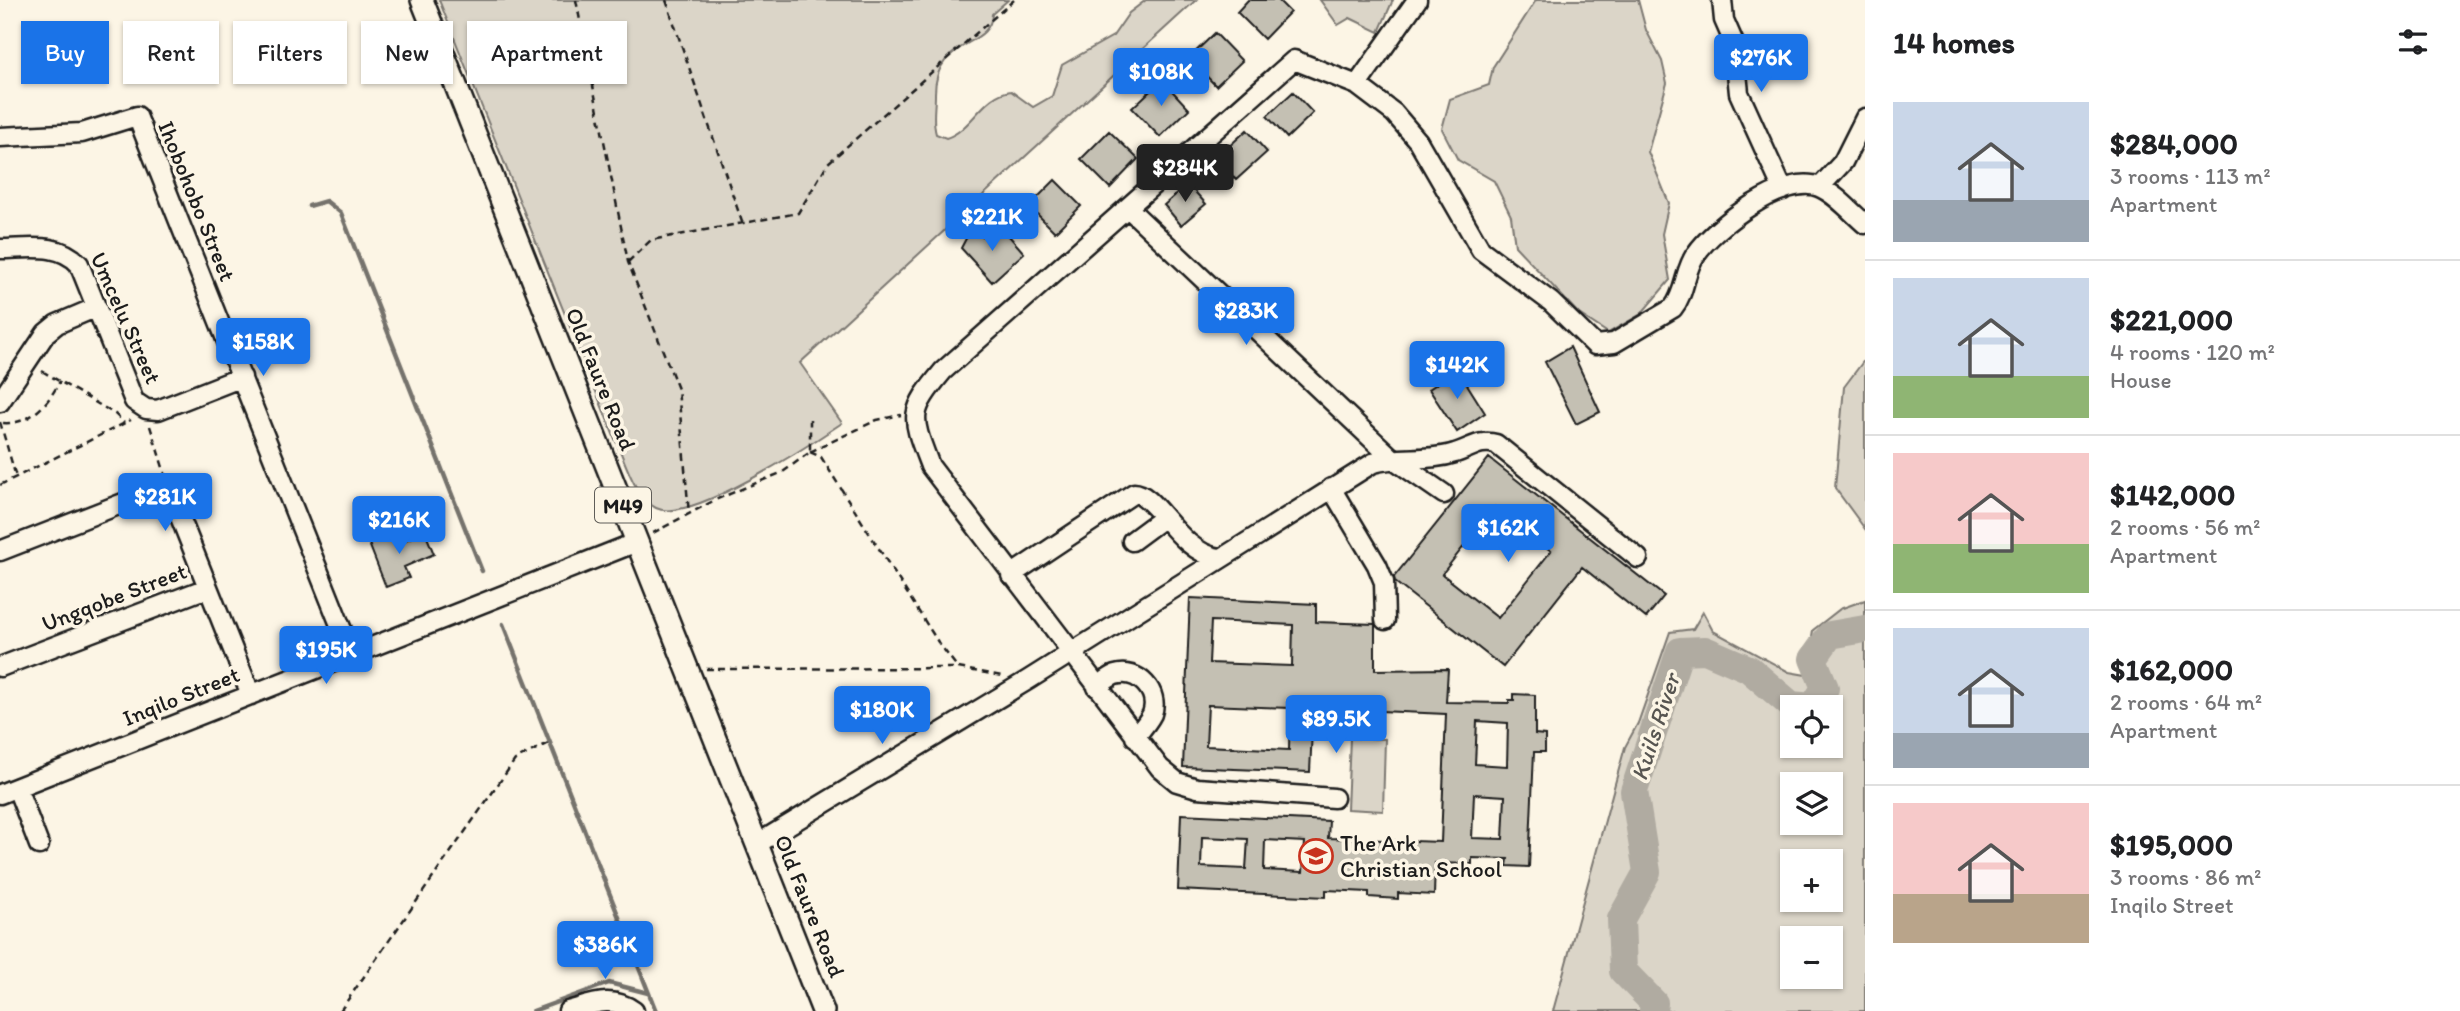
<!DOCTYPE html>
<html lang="en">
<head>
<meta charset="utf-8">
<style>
  body { margin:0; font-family:Itim,sans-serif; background:#f6f6f6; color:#202124; height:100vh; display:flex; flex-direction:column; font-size:26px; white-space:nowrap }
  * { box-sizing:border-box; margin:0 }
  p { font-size:23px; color:#757577 }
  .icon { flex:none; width:38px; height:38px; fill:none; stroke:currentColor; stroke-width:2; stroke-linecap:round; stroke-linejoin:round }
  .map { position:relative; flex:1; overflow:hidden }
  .side { display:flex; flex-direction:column; background:#fff; width:595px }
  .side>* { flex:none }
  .top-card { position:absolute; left:21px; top:21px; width:665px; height:63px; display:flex; gap:14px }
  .controls { position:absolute; left:1780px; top:695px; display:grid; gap:14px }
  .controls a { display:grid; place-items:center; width:63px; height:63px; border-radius:0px; background:#fff; box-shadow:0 2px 5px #0004; font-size:35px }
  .price { position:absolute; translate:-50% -60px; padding:0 16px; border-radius:7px; background:#1a73e8; color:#fff; font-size:23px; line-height:46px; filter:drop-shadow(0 2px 4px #0008) }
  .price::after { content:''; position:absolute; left:50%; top:42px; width:21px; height:16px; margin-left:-10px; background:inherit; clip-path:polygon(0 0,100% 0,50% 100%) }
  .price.current { background:#222; color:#fff }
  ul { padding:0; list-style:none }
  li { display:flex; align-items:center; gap:21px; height:175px; padding:0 28px }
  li+li { border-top:2px solid #e0e0e0 }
  li span { display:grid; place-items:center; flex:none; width:196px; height:140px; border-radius:0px; color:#555 }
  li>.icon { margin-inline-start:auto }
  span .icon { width:84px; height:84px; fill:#fffc; stroke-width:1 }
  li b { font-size:30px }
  h2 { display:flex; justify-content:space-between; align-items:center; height:84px; padding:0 28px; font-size:30px }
  .chip { padding:0 24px; border-radius:0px; background:#fff; box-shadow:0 2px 5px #0004; font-size:24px; line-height:63px }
  .chip.current { background:#1a73e8; color:#fff }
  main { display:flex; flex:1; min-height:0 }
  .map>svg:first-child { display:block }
</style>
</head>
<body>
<main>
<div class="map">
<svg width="1865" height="1011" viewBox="0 0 1865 1011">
  <rect width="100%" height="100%" fill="#fcf5e5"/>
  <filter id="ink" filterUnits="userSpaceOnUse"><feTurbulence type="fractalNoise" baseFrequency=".0143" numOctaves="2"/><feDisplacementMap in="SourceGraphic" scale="14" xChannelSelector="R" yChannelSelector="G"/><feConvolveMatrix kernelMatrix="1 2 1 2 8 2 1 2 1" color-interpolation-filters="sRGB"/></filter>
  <g filter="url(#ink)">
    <path fill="#dbd5c8" stroke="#7c7872" stroke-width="2" fill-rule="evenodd" d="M439 0H1008L992 14C991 49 934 38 935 95 935 109 932 120 936 134L946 138C972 130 983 94 1011 91L1033 107 1052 96 1062 65 1113 36 1129 13 1146 0H1196L800 363 842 423C811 444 689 525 656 508 634 497 625 460 615 439Z
      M1320 0H1393L1379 32 1350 18 1338 25Z
      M1536 0H1638L1646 30 1662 61 1667 83 1648 152 1669 203 1662 234 1670 280 1641 314 1608 333 1579 314 1515 246 1511 216 1494 181 1458 160 1442 129 1450 99 1489 85 1493 67Z
      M1865 359V529L1835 488 1844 387Z
      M1865 600V1011H1553L1625 747 1638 723 1670 632 1693 629 1703 612 1713 631 1789 672 1806 675 1813 630 1840 609ZM1792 707H1830V746H1792ZM1792 784H1830V822H1792ZM1830 861V900H1792V861ZM1830 938V976H1792V938Z
      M1350 738 1385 739 1383 811 1347 809Z"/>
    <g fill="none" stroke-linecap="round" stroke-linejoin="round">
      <path stroke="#75726c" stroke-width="4.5" d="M309 206 326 201 341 213 482 571
        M503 624 656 1011
        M533 1011 609 983 648 993"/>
      <path stroke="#b0aba1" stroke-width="28" d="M1653 1011 1654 1003 1623 971 1621 919 1647 872 1634 791 1680 651 1705 650 1749 669 1791 705 1813 707 1825 688 1813 659 1830 635 1865 629"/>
    </g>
    <path fill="#c4c0b3" stroke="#1c1c1c" stroke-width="2" fill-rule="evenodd" d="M1248 0H1278L1290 12 1264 39 1237 12Z
      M1215 33 1242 61 1216 86 1189 58Z
      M1162 80 1189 109 1160 137 1132 108Z
      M1293 92 1313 113 1287 138 1267 116Z
      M1247 130 1267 152 1236 180 1216 158Z
      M1109 131 1138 159 1110 188 1081 159Z
      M1055 180 1081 206 1055 232 1029 206Z
      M1188 184 1206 204 1181 225 1164 205Z
      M1002 228 1024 253 992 282 961 248 971 229 989 240Z
      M1570 347 1600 412 1576 424 1545 362Z
      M1458 370 1485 413 1457 432 1429 389Z
      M1489 458 1664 596 1646 618 1582 567 1503 667 1395 582 1394 577ZM1495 507 1551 551 1498 618 1442 574Z
      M390 532 395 544 425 532 434 554 404 567 409 578 386 587 368 541Z
      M1190 598 1316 604V622L1375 624V670L1448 669 1446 702 1509 703V700H1514V694L1535 695V734L1545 735V752H1534L1529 867 1507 866 1508 859 1472 858V864L1435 863 1434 895 1398 893V899L1369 897V892L1326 890V897L1178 890 1181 814 1329 821 1328 838 1441 842 1446 714 1313 708 1310 772 1183 767ZM1211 621 1293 625 1292 666 1209 663ZM1208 705 1290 708 1289 750 1206 746ZM1477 721 1508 723 1507 766 1475 764ZM1474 794 1505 796 1503 839 1472 838ZM1202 837 1248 839 1246 869 1201 867ZM1265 840 1305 842 1303 872 1264 870Z"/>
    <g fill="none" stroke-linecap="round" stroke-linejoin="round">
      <g stroke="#1c1c1c" stroke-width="23">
        <path id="minor" d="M1722 0 1724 20 1734 43 1739 93 1783 190
          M1357 85 1417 0
          M0 137 82 133 137 116 352 655
          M1820 187 1843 162 1865 118
          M1128 208 1392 458 1444 494
          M0 249C28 249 59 242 79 264L134 401 146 409 158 410 242 377
          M0 402 46 333 57 324 97 307
          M1331 488 1377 565 1384 582 1385 620
          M1132 541 1163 518
          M0 551 149 493H162L176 507 251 695
          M1011 575 1134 493C1156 493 1178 552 1219 558
          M0 667 207 588
          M1097 687C1103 683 1109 677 1115 675 1138 668 1160 692 1152 714 1148 722 1141 730 1135 737
          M17 788 39 845
          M0 794 637 542
          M1334 798 1197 788 1177 782 1160 768 930 466C911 416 908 413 943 371L1294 60 1357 85 1394 113 1418 141 1481 250 1551 302 1595 345 1614 343 1673 308C1686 292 1684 270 1696 254 1714 227 1785 173 1819 187 1836 194 1851 212 1865 224
          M757 844 1028 680 1373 463C1400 455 1428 462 1455 453 1470 449 1480 439 1496 444L1638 558
          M568 1011C593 1004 612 995 634 1011"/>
      </g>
      <g stroke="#1c1c1c" stroke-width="26">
        <path id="major" d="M422 0 823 1011"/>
      </g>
      <path stroke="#1c1c1c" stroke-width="2.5" stroke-dasharray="7 5" stroke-linecap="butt" d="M576 0 628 262 678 389 689 514
        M666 0 742 222
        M628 262 651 240 798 213 828 163 1014 0
        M42 371 115 414 124 423
        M0 422 16 477
        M3 423C30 425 48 404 60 381
        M150 426 166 477
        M810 452 821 457 938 642 958 668 1002 676
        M810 452 877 420 901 415
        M0 485 131 420
        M653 533 715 500 783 472 810 452V419
        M706 669 958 668
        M340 1011 515 760 550 742"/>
      <use href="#minor" stroke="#fcf5e5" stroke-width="18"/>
      <use href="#major" stroke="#fcf5e5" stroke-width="21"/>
    </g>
  </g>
  <defs>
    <g id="school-ring" transform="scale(1.75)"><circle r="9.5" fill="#fcf5e5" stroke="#c8321e" stroke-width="1.5"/><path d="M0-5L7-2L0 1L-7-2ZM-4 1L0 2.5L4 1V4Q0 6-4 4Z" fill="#c8321e"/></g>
  </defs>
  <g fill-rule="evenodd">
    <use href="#school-ring" x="1316" y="856"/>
  </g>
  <g text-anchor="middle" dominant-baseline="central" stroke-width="7" stroke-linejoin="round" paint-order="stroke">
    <rect fill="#fcf5e5" stroke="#5f5d58" stroke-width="2" x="595" y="487.5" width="56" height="35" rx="5"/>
    <g font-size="21" font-weight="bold" fill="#1c1c1c">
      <text x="623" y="505">M49</text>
    </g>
    <g font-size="23" fill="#1c1c1c" stroke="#fcf5e5">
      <text transform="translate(197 201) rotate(68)">Ihobohobo Street</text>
      <text transform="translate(126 318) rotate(66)">Umcelu Street</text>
      <text transform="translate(601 379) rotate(68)">Old Faure Road</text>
      <text transform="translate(114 597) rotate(-21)">Ungqobe Street</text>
      <text transform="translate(181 696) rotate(-22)">Inqilo Street</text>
      <text transform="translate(810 906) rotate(68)">Old Faure Road</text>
    </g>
    <g font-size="23" fill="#1c1c1c" stroke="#fcf5e5" text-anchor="start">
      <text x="1340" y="843">The Ark<tspan x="1340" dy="26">Christian School</tspan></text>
    </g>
    <g font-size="24" font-style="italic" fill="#575551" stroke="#fcf5e5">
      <text transform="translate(1655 727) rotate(-72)">Kuils River</text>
    </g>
  </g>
</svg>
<div class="controls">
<a><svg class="icon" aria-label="locate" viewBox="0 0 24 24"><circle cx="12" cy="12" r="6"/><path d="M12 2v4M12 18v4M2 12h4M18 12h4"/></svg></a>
<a><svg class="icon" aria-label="layers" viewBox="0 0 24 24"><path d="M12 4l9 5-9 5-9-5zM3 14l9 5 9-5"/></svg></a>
<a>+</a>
<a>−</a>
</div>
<b class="price" style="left:1761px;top:94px">$276K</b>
<b class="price" style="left:1161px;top:108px">$108K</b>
<b class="price current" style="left:1185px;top:204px">$284K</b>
<b class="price" style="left:992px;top:253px">$221K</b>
<b class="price" style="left:1246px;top:347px">$283K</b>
<b class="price" style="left:263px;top:378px">$158K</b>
<b class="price" style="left:1457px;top:401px">$142K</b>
<b class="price" style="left:165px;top:533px">$281K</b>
<b class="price" style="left:399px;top:556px">$216K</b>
<b class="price" style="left:1508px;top:564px">$162K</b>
<b class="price" style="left:326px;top:686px">$195K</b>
<b class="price" style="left:882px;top:746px">$180K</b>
<b class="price" style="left:1336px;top:755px">$89.5K</b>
<b class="price" style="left:605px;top:981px">$386K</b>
<div class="top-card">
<a class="chip current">Buy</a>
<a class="chip">Rent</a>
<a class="chip">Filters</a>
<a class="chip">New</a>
<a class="chip">Apartment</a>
</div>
</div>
<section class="side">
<h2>14 homes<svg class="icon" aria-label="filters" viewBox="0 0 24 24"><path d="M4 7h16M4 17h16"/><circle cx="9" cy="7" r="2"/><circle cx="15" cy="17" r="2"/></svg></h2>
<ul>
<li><span style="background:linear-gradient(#c9d6e8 70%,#9aa5b1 0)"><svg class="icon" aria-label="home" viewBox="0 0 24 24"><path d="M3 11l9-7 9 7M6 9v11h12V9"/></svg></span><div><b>$284,000</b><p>3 rooms · 113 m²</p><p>Apartment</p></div></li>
<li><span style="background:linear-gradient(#c9d6e8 70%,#8fb573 0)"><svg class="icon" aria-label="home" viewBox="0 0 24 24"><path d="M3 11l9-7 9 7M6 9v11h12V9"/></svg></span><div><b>$221,000</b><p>4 rooms · 120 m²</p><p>House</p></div></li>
<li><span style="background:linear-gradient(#f6c9c9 65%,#8fb573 0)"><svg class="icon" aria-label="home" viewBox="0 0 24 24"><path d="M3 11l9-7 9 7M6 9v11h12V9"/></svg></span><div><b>$142,000</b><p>2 rooms · 56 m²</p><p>Apartment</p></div></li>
<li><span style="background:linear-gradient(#c9d6e8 75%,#9aa5b1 0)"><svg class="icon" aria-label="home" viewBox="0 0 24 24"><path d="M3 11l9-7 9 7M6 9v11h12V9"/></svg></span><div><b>$162,000</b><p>2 rooms · 64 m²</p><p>Apartment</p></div></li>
<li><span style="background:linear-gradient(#f6c9c9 65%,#b9a48a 0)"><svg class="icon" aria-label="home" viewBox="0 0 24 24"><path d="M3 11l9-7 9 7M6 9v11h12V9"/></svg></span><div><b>$195,000</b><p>3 rooms · 86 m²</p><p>Inqilo Street</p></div></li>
</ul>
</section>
</main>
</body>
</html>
